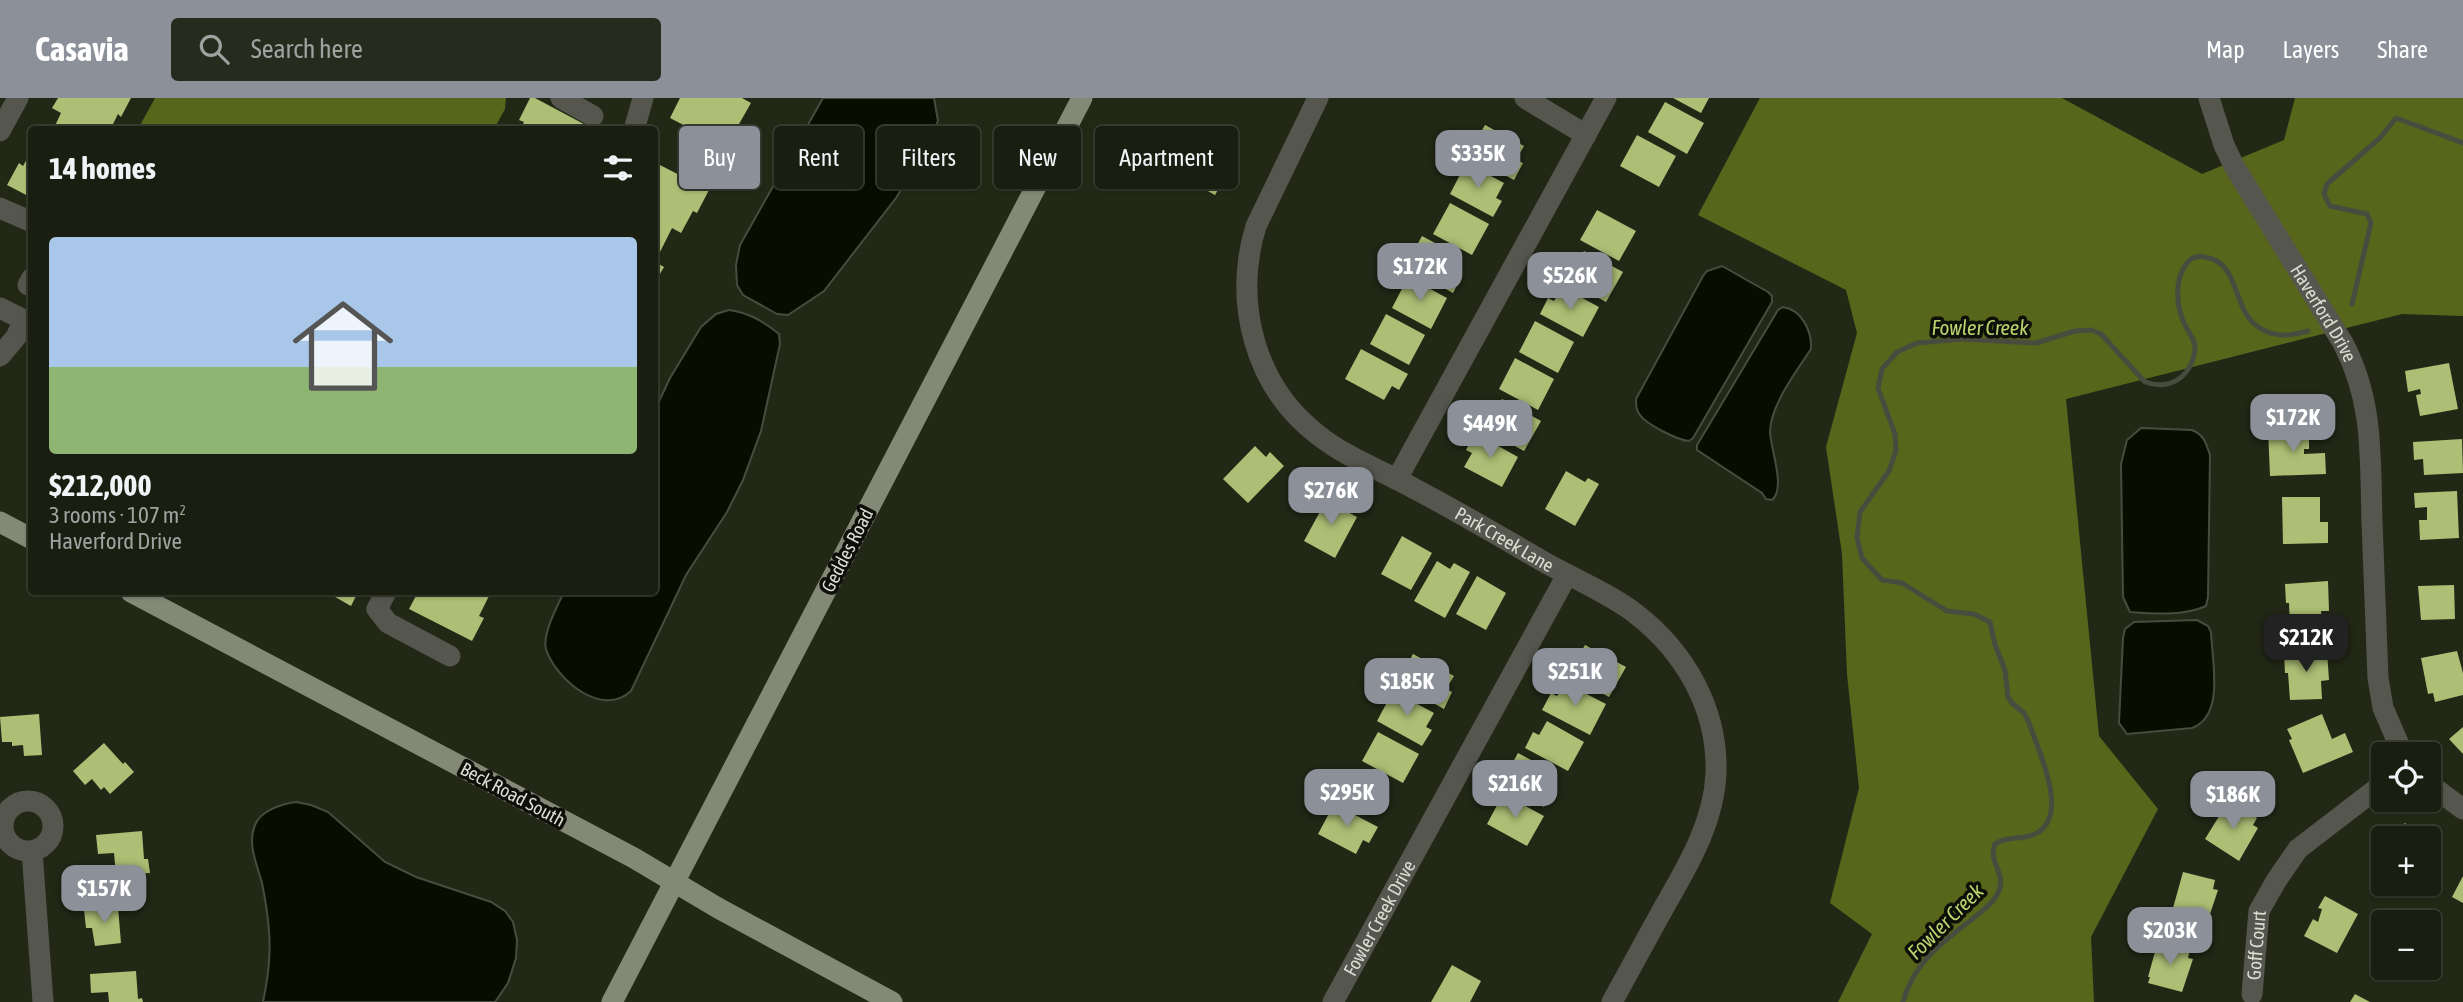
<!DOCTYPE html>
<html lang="en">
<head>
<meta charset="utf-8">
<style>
  body { margin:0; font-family:"Asap Condensed",sans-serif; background:#272b1e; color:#f1f3f6; height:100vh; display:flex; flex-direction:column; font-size:26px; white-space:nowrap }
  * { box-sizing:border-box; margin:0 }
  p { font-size:23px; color:#9fa29f }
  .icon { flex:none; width:38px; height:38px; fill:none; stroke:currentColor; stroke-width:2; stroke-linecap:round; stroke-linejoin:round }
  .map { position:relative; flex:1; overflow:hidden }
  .drawer { position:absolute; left:28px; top:28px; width:630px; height:469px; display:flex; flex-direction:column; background:#1a1e10; border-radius:7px; box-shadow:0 2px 5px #0004,0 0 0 2px #383c30 }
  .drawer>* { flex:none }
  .guide { position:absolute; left:679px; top:28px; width:665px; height:63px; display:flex; gap:14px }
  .tools { position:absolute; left:2371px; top:644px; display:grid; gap:14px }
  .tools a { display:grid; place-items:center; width:70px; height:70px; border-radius:7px; background:#1a1e10; box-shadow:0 2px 5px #0004,0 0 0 2px #383c30; font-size:35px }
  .price { position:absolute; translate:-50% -60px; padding:0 16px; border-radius:14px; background:#8c9099; color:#fff; font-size:23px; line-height:46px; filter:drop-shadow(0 2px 4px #0008) }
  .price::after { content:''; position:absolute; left:50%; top:42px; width:21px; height:16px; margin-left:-10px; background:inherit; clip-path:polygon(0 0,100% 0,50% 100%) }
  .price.active { background:#222; color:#fff }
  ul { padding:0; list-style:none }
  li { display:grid; align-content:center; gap:14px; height:371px; padding:0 21px }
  li span { display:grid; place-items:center; height:217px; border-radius:7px; color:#555 }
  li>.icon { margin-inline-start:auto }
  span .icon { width:126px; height:126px; fill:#fffc; stroke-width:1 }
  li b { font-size:30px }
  h2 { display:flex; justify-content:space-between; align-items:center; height:84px; padding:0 21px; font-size:30px }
  .tag { padding:0 24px; border-radius:7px; background:#1a1e10; box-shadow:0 2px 5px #0004,0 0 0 2px #383c30; font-size:24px; line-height:63px }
  .tag.active { background:#8c9099; color:#fff }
  header { display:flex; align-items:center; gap:42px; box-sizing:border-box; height:98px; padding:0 35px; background:#8c9099; color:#fff }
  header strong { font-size:33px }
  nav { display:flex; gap:38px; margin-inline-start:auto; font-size:24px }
  .search { width:490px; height:63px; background:#272b1e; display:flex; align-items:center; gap:18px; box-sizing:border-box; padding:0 24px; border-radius:7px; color:#9fa29f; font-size:26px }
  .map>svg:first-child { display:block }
</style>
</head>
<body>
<header>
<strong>Casavia</strong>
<div class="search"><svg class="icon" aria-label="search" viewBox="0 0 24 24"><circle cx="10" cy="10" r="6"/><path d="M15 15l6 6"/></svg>Search here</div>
<nav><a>Map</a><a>Layers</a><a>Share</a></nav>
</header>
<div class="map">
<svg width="2463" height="904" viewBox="0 0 2463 904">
  <rect width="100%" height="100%" fill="#232816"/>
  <path fill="#57661b" d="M155 0H506L505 11 494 31H138Z
    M1760 0H2062L2202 76 2284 42 2295 0H2463V218L2402 216 2066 301 2099 638 2158 711 2091 839 2094 904H1838L1872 836 1830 805 1859 690 1847 576 1842 456 1826 349 1857 235 1846 192 1698 117Z"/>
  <path fill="#090d00" stroke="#484c3f" stroke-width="2" d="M823 0H934L938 23 926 51 896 100 824 193 788 217 777 216 743 197 737 187 736 167 740 147Z
    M1722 168 1768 194 1772 198V204L1693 340 1689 343C1677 342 1646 326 1640 317 1636 312 1636 307 1636 301L1703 178 1707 173Z
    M1783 209C1802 212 1812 233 1811 251 1797 272 1770 308 1770 334 1771 353 1786 390 1772 402L1766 401 1762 395 1697 352V347L1778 212Z
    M729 212C749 215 763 223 779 236L780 246 761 333 743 382 727 414 686 477 631 593C602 620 556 582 546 551 542 536 558 507 564 494H654L655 312 670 280 701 229 716 216Z
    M2141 330 2192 332C2204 337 2206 345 2210 357L2208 499 2206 508C2184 518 2155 516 2130 514L2123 499 2121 366 2127 342Z
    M2197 522 2208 528 2211 534C2212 563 2225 618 2192 630L2127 636 2119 625 2123 540 2125 531 2134 524Z
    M296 704 311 707 328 714 385 764 416 779 491 804 505 813 513 824 517 842 516 860 508 885 495 904H263C268 881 271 857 269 833 268 818 265 800 262 785 257 766 247 746 255 727 261 712 282 706 296 704Z"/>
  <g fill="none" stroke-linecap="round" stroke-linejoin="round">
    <path stroke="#484c3f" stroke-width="5" d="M2352 206 2371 125 2367 116 2330 108 2324 96 2327 86 2381 39 2396 20 2463 45
      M1903 904C1913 866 1940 846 1970 823 1979 815 1991 808 1997 797 2009 776 1987 765 1995 746 2008 737 2025 743 2037 735 2070 716 2038 652 2029 625L2024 615 2012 605 2008 599 2005 572 1995 547 1990 524 1974 516 1947 513 1902 485 1882 482 1862 460 1857 440 1860 414 1889 373 1896 353 1895 336 1878 290 1882 271 1897 254 1917 245 1962 241 2036 245 2075 233 2091 232 2101 236 2145 284C2170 293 2191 279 2195 252 2196 243 2189 235 2185 227 2176 209 2173 178 2190 162 2194 158 2199 158 2205 159 2240 164 2232 210 2257 228 2273 240 2290 238 2308 233"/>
  </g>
  <path fill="#adbf75" d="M58 0H131L121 19 118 16 110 32H53L61 15 52 10Z
    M530 0H535L595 32H520L524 24 519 22Z
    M680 0H742L751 5 739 26 744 29 732 52 670 20Z
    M1673 0H1709L1701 15Z
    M1665 4 1704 25 1687 56 1648 34Z
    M1485 27 1524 48 1516 62 1523 65 1514 82 1468 57Z
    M1637 37 1676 58 1659 89 1620 68Z
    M1191 45 1235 68 1226 85 1223 83 1215 97 1175 75Z
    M32 52V100L7 87 19 65 23 68Z
    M654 64 709 92 697 115 693 113 681 135 672 130 655 164 664 169 654 186Z
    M1466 65 1504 85 1496 100 1502 103 1493 119 1450 96Z
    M1450 105 1489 126 1472 157 1433 136Z
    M1597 112 1636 133 1619 163 1580 142Z
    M1422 138 1461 159 1453 173 1462 178 1453 195 1405 169Z
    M1584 153 1623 174 1606 204 1560 179 1569 163 1576 167Z
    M1408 179 1447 200 1431 231 1392 210Z
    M1562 189 1599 209 1583 239 1540 216 1548 200 1554 203Z
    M1386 216 1425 237 1409 267 1370 246Z
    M1535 223 1574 244 1558 275 1519 254Z
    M1361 251 1408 276 1399 292 1392 288 1384 302 1345 281Z
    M1515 260 1554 281 1538 312 1499 291Z
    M2449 265 2458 311 2420 318 2416 297 2421 296 2420 291 2408 294 2405 273Z
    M1502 301 1541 323 1524 353 1485 332Z
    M2309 330V351H2304V356L2325 355 2326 376 2270 378 2268 331Z
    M1475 335 1518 359 1502 389 1464 369 1472 355 1466 352Z
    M2462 341 2463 375 2424 377 2423 361 2414 362 2413 344Z
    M1255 348 1266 359 1270 354 1284 368 1248 405 1223 381Z
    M1566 373 1585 384 1588 380 1599 386 1575 428 1545 411Z
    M2457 393 2459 440 2420 442 2419 422H2427V409L2415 410 2414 395Z
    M1329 397 1347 406 1344 412 1357 419 1335 460 1304 443Z
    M2282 399H2320V424H2328V445L2283 446Z
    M1402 438 1432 455 1411 492 1381 476Z
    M1437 463 1450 471 1454 465 1470 474 1445 520 1414 503Z
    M1477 478 1506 495 1486 532 1456 516Z
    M2328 483 2329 513H2321L2322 531 2290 533 2289 505H2286L2285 486Z
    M2454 487 2455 521 2421 522 2418 488Z
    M329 494H358L351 508 328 495Z
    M418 494H486L490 496 479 518 484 520 472 543 409 511Z
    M1585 547 1626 569 1609 599 1563 574 1571 558 1577 561Z
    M2327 553 2329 582 2321 583 2322 601 2290 602 2288 575H2285L2284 555Z
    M2457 553 2463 575V597L2435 604 2433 595 2428 596 2421 560Z
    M1413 556 1454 578 1446 591 1452 594 1444 611 1397 585Z
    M1565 585 1606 606 1590 637 1542 612 1551 595 1557 598Z
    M1393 593 1434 615 1426 629 1432 632 1422 648 1377 623Z
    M39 616 42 657 24 658 23 647 12 648V644H2L0 619Z
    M2322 616 2332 641 2345 635 2353 654 2303 675 2289 642 2292 641 2287 631Z
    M1547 623 1584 644 1568 673 1525 650 1533 634 1539 637Z
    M2463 629V656L2449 641Z
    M1378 634 1419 656 1403 685 1362 663Z
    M104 645 123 666 125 664 134 674 110 696 104 689 101 692 92 681 85 687 73 673Z
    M1518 655 1557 676 1546 696 1549 698 1544 709 1505 688 1512 675 1508 673Z
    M1503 696 1544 718 1527 748 1487 726Z
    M2229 702 2257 720 2253 727 2258 730 2239 763 2205 741Z
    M1334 706 1378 729 1369 745 1363 742 1356 756 1318 736Z
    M2405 725 2421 738 2420 740H2392Z
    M142 733 144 761H148L150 775 116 777 114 755 98 756 96 737Z
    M2183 774 2215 782 2213 791 2218 792 2207 825 2174 816 2175 810H2173Z
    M2463 778V805L2452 799Z
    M2325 798 2358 816 2337 855 2304 838 2313 821 2318 824 2322 811 2318 810Z
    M118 809 121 845 95 848 92 830H86L84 812Z
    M2158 843 2190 851 2188 860 2193 861 2182 894 2148 885 2150 879H2148Z
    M1452 867 1481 883 1470 904H1431Z
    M136 873 138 901 142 900 143 904H109L108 894 91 895 90 876Z
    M2355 896 2370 904H2350Z"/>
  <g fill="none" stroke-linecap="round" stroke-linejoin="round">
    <g stroke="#55574f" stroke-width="21">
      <path d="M561 0 593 18"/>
      <path id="s1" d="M1318 0 1256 128C1233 204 1254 288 1318 337 1347 360 1383 373 1415 391 1459 414 1501 439 1544 464 1571 479 1612 497 1636 516 1685 554 1718 611 1716 675 1714 725 1687 769 1663 811 1646 842 1629 873 1612 904"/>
      <path d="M1525 0 1586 37"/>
      <path id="s2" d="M2209 0 2224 47 2234 68 2343 245C2374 304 2370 359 2372 424 2374 476 2376 528 2378 580L2383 610 2403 656"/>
      <path d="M634 32 643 0"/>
      <path d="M0 33 18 0"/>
      <path d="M0 110 32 124"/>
      <path d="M28 187 32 180"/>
      <path d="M0 210 32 226"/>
      <path d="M0 258 16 239 24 222"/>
      <path d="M1397 381 1606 0"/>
      <path d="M386 494 377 511 388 525 450 558"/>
      <path d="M2429 686 2463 711"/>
      <circle cx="28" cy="728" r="25"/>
      <path d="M32 753 43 904"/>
      <path id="s3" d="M2252 896 2259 813 2276 783 2298 751 2384 685"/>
      <path id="s4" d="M1333 904 1567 477"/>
    </g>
    <path stroke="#848977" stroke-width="21" d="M0 424 32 441
      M131 494 634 760 718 810 892 904
      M612 904 1082 0"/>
  </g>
  <g text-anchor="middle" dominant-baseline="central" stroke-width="7" stroke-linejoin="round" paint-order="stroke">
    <g font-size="19" fill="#daded2" stroke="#0d0f08">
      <text stroke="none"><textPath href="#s2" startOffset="245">Haverford Drive</textPath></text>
      <text stroke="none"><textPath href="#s1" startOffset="588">Park Creek Lane</textPath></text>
      <text transform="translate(847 452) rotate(-63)">Geddes Road</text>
      <text transform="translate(513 696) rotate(28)">Beck Road South</text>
      <text stroke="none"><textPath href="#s4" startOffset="96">Fowler Creek Drive</textPath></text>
      <text stroke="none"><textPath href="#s3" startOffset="49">Goff Court</textPath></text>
    </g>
    <g font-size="21" font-style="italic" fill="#bcd46f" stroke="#0d0f08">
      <text x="1980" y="229">Fowler Creek</text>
      <text transform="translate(1945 823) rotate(-45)">Fowler Creek</text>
    </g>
  </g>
</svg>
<div class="tools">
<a><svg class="icon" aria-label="locate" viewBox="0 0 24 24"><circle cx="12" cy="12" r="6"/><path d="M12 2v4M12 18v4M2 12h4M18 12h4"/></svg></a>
<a>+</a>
<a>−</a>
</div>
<b class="price" style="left:1478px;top:92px">$335K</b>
<b class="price" style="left:1420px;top:205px">$172K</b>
<b class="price" style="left:1570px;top:214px">$526K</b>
<b class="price" style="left:2293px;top:356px">$172K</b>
<b class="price" style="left:1490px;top:362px">$449K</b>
<b class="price" style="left:1331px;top:429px">$276K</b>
<b class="price active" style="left:2306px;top:576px">$212K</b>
<b class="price" style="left:1575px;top:610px">$251K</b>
<b class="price" style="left:1407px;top:620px">$185K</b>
<b class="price" style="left:1515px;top:722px">$216K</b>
<b class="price" style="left:1347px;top:731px">$295K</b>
<b class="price" style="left:2233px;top:733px">$186K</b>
<b class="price" style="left:104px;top:827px">$157K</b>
<b class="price" style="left:2170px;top:869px">$203K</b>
<div class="guide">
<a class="tag active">Buy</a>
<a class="tag">Rent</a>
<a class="tag">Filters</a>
<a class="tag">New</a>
<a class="tag">Apartment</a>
</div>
<section class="drawer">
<h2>14 homes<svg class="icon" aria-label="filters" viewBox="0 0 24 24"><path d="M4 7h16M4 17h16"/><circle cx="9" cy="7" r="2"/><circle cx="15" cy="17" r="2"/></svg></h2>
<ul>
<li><span style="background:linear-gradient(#a9c7e8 60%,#8fb573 0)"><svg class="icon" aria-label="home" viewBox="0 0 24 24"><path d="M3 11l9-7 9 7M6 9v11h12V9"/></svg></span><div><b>$212,000</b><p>3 rooms · 107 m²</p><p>Haverford Drive</p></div></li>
</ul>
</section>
</div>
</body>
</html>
